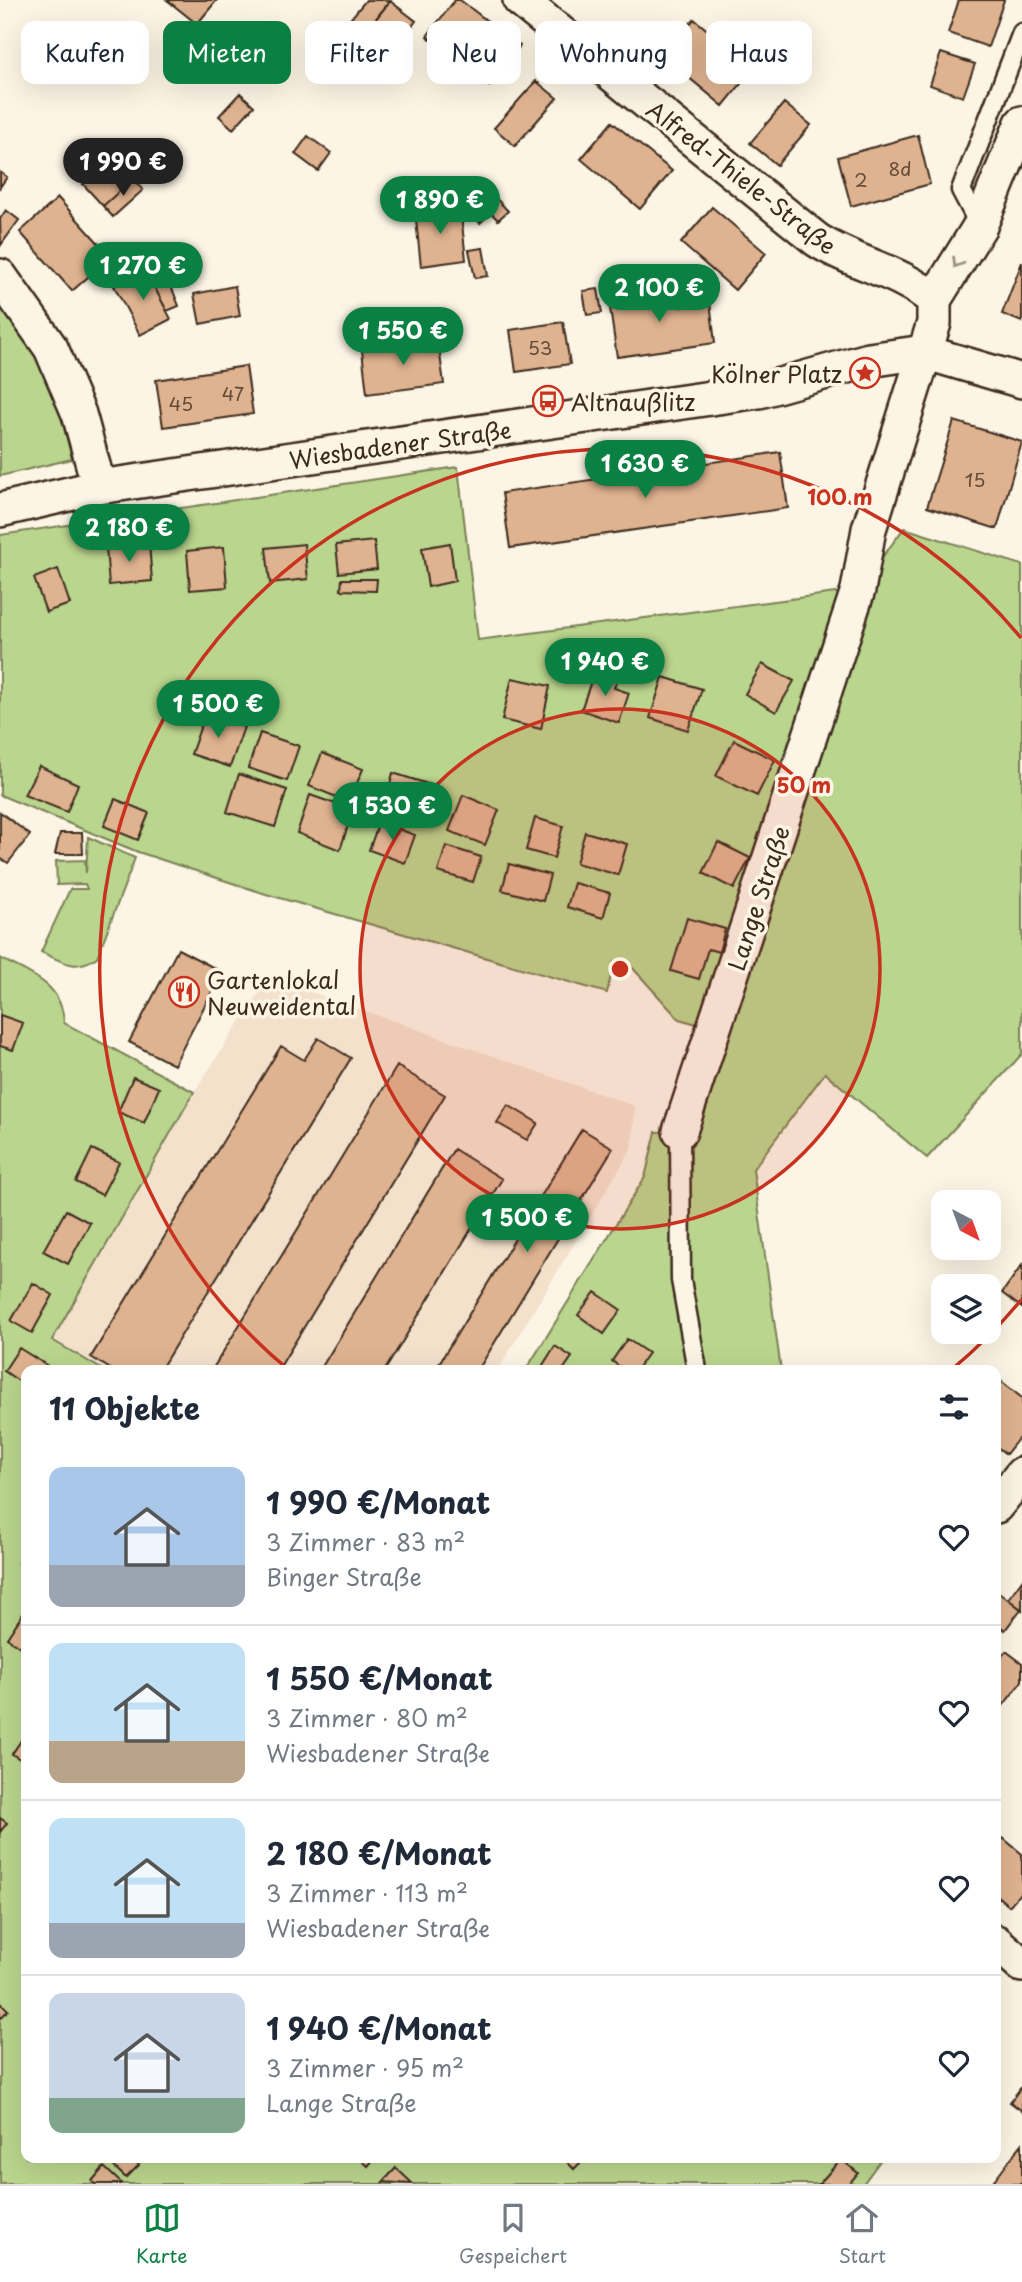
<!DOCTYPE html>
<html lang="de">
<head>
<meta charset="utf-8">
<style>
  body { margin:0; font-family:"Playpen Sans",sans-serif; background:#f6f6f7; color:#1f2937; height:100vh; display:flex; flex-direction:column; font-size:26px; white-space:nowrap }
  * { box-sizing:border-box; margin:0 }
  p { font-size:23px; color:#747a83 }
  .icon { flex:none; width:38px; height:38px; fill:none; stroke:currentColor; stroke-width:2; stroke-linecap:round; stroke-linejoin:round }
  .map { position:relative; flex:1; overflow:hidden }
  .side { position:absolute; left:21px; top:1365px; width:980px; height:798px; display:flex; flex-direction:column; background:#fff; border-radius:14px; box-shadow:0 7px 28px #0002 }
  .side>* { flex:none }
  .hud { position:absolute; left:21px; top:21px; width:980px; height:63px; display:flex; gap:14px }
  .needle { width:46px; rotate:139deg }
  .fabs { position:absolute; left:931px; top:1190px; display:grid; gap:14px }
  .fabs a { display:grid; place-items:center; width:70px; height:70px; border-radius:14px; background:#fff; box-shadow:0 7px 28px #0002; font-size:35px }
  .price { position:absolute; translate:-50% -60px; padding:0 16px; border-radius:24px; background:#0b8043; color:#fff; font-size:23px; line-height:46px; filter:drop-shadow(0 2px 4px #0008) }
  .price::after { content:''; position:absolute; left:50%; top:42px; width:21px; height:16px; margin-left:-10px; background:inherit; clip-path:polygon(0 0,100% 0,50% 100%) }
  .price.current { background:#222; color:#fff }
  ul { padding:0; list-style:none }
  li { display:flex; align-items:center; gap:21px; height:175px; padding:0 28px }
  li+li { border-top:2px solid #e0e1e3 }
  li span { display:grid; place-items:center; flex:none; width:196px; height:140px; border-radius:14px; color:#555 }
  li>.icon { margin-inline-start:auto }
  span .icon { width:84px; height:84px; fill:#fffc; stroke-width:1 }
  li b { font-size:30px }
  h2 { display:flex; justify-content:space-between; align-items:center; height:84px; padding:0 28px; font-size:30px }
  .pill { padding:0 24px; border-radius:14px; background:#fff; box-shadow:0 7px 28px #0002; font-size:24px; line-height:63px }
  .pill.current { background:#0b8043; color:#fff }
  .tabs { display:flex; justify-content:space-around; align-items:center; height:98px; border-top:2px solid #e0e1e3; background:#fff; font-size:19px; color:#747a83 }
  .tabs a { display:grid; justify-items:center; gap:4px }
  .tabs .current { color:#0b8043 }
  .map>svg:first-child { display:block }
</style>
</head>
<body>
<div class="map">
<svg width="1022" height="2184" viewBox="0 0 1022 2184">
  <rect width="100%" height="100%" fill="#fcf5e5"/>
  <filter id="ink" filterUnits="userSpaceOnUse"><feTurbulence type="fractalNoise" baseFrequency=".0143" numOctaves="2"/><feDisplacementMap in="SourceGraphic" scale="14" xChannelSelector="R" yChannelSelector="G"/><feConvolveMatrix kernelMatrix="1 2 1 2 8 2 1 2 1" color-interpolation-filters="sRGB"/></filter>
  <g filter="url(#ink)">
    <path fill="#f3e1cc" d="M269 977 635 1106 632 1148 498 1370H103L52 1340 194 1092Z"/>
    <path fill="#bad58d" stroke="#7a8056" stroke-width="2" d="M0 304 51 376 72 459 0 476Z
      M458 467 478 640 858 590 904 528 1022 565V1054L927 1158 825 1073 753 1169 781 1370H526L645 1177 656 1132 680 1131 715 1029 679 1019 630 965 614 962 607 993 266 894 138 852 0 795V535Z
      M88 837 135 858 97 957C76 972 63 962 41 952L70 889H87L85 884 57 885 56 861 85 860 86 873Z
      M0 958C31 975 62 983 64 1023L194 1092 52 1340 103 1370H26V2158H882L863 2184H0Z"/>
    <path fill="#dfb390" stroke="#3b2a1e" stroke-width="2" d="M167 0H217L197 24Z
      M366 0H391L367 30 351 18Z
      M455 0H460L520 46 489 86 427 36Z
      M959 0H1004L988 47 948 33Z
      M390 1 416 21 383 63 357 42Z
      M694 19 754 68 723 106 663 56Z
      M941 53 975 64 963 97 930 85Z
      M536 81 557 98 515 146 494 128Z
      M240 93 254 106 233 129 219 116Z
      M784 103 811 125 777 165 750 143Z
      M612 122 672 171 640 209 581 159Z
      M918 135 930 184 851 206 838 157Z
      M308 136 331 153 318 171 295 154Z
      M122 167 133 179 103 206 83 184 100 169 109 179Z
      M0 172 7 177 0 187Z
      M133 179 143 190 113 217 103 206Z
      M490 192 508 211 498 220 491 213 480 223 469 211Z
      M58 198 111 257 72 291 20 232Z
      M460 205 466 260 421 266 415 211Z
      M712 207 766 253 735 290 681 243Z
      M6 210 19 220 1 245 0 219Z
      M483 248 488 276 475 278 469 250Z
      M161 261 179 306 167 311 145 269Z
      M1022 262V322L1002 314Z
      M145 269 171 319 140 335 114 286Z
      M235 286 240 316 200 324 194 294Z
      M598 289 602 313 587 315 583 291Z
      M678 291 680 307 710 302 715 343 617 357 609 301Z
      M563 322 570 364 516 372 510 330Z
      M438 340 444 384 367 394 362 350Z
      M246 366 253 414 163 427 156 380Z
      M954 421 1022 442 997 529 927 507Z
      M780 452 788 508 510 548 502 493Z
      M374 541 377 569 339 573 336 545Z
      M149 543 152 581 109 585 106 547Z
      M450 543 455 581 428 587 422 548Z
      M304 544 308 579 270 583 266 548Z
      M224 547 227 587 190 590 187 551Z
      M58 569 70 604 46 612 34 578Z
      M342 579H377L376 591 341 590Z
      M762 664 794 681 776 712 745 694Z
      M595 670 618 678 614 688 629 693 619 723 581 710Z
      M663 677 702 689 688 730 650 718Z
      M512 678 550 686 541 729 502 720Z
      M205 714 244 727 230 767 191 754Z
      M260 733 299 746 287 781 248 768Z
      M734 740 775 760 757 796 716 776Z
      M322 753 363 769 349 802 309 786Z
      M39 766 78 784 67 812 24 795Z
      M393 773 431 785 420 823 383 810Z
      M239 774 287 790 275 827 227 812Z
      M310 795 353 810 340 850 297 833Z
      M463 795 499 810 485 845 449 831Z
      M115 799 149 813 138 840 104 826Z
      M0 812 30 835 8 863 0 858Z
      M535 818 563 826 554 858 526 850Z
      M379 822 415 835 405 863 369 850Z
      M585 832 627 844 618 875 576 863Z
      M60 833H82L83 854H55Z
      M718 842 750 858 734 889 703 873Z
      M446 846 481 857 473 882 438 872Z
      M509 864 550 875 543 901 502 890Z
      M574 883 610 893 603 918 567 907Z
      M687 918 725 929 719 952 708 949 699 979 671 971Z
      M178 949 222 972 174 1065 129 1042Z
      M0 1015 23 1023 13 1050 0 1046Z
      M318 1038 351 1058 160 1370H112L91 1357 281 1046 304 1060Z
      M397 1066 445 1095 278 1370H212Z
      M133 1077 159 1088 144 1123 118 1112Z
      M508 1105 538 1123 527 1140 497 1123Z
      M582 1129 613 1148 478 1370H435Z
      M92 1149 119 1162 102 1195 76 1182Z
      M454 1149 502 1179 385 1370H320Z
      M66 1210 90 1223 68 1264 43 1251Z
      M1022 1265V1308L1002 1293Z
      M33 1283 53 1295 32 1333 11 1321Z
      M595 1292 621 1310 604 1334 578 1315Z
      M627 1339 648 1353 636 1370H624L612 1361Z
      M555 1346 572 1357 563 1370H545L541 1368Z
      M19 1348 51 1368 26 1370V1386L4 1371Z
      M996 1377 1022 1398V1434L1006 1454 996 1446Z
      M26 1549V1568L18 1563Z
      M1022 1580V1610L1008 1599Z
      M996 1590 1021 1609 1005 1630 996 1623Z
      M26 1609V1651L7 1638Z
      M1006 1651 1022 1663V1681L996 1715V1653L1001 1657Z
      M26 1733V1763L12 1754Z
      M0 1818 7 1823 0 1832Z
      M1003 1838 1022 1854V1891L1009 1906 996 1895V1846Z
      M0 2002 8 2010 0 2019Z
      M1022 2086V2111L1010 2102Z
      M1022 2144V2184H991Z
      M113 2158H132L139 2165 126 2178 109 2162Z
      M359 2158H375L368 2166Z
      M563 2158H585L574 2169Z
      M841 2159 858 2173 849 2184H819Z
      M104 2167 121 2183 120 2184H95L92 2181Z
      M396 2168 413 2184 383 2182Z"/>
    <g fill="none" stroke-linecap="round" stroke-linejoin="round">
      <g stroke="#3b2a1e" stroke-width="23">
        <path id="lane" d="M980 226 961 190 1022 33
          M680 1131 681 1280 697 1370"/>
      </g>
      <g stroke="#3b2a1e" stroke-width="38">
        <path id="street" d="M520 0 817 240C854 264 901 271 934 300V323L869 529 858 590 680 1131
          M0 276 51 348 79 414 99 487
          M934 300 980 226 1022 123
          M0 510 99 487 759 391 869 360 924 352 1022 381
          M996 1506 1022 1474
          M996 1942 1022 1965"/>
      </g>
      <use href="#lane" stroke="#fcf5e5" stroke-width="18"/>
      <use href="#street" stroke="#fcf5e5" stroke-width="33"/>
    </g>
    <defs><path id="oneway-chevron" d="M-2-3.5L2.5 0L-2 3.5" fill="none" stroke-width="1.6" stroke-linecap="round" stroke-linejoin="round" transform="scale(1.75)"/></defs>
    <use stroke="#9c9082" href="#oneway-chevron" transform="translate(957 263) rotate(122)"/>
  </g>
  <circle cx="620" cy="969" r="260" fill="#c8321e" fill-opacity=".12"/>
  <g fill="none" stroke="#c8321e" stroke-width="3.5">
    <circle cx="620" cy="969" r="260"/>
    <path d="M1021 1300A520 520 0 0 1 951 1370M289 1370A520 520 0 1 1 1021 638"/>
  </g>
  <defs>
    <g id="sight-ring" transform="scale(1.575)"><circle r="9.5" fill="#fcf5e5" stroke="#c8321e" stroke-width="1.5"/><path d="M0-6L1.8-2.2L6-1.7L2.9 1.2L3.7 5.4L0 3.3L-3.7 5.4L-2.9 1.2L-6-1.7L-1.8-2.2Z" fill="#c8321e"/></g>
    <g id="bus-ring" transform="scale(1.575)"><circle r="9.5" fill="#fcf5e5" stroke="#c8321e" stroke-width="1.5"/><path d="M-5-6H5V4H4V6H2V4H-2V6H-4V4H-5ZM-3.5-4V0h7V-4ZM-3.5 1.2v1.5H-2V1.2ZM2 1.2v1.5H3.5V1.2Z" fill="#c8321e"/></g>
    <g id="restaurant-ring" transform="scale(1.575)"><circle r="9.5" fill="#fcf5e5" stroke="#c8321e" stroke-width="1.5"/><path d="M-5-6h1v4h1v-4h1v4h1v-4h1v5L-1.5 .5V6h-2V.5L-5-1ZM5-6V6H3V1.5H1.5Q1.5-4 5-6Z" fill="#c8321e"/></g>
  </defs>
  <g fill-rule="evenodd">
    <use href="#sight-ring" x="865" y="373"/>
    <use href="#bus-ring" x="548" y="401"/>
    <use href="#restaurant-ring" x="184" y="992"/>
  </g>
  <g text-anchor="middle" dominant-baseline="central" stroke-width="7" stroke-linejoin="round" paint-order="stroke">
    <g font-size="19" fill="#644c3a">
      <text x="900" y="168">8d</text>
      <text x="861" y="179">2</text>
      <text x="540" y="347">53</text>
      <text x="233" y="393">47</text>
      <text x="181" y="403">45</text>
      <text x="975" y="479">15</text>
    </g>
    <g font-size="23" fill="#3b2a1e" stroke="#fcf5e5">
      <text transform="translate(742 177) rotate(38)">Alfred-Thiele-Straße</text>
      <text transform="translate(400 444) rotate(-8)">Wiesbadener Straße</text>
      <text transform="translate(758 898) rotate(-72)">Lange Straße</text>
    </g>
    <g font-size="23" fill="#3b2a1e" stroke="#fcf5e5" text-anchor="start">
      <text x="842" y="373" text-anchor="end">Kölner Platz</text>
      <text x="571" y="401">Altnaußlitz</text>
      <text x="207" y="979">Gartenlokal<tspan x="207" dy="26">Neuweidental</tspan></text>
    </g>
  </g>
  <circle cx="620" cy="969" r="10" fill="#c8321e" stroke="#fcf5e5" stroke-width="3.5"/>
  <g font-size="21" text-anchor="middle" font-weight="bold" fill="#c8321e" stroke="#fcf5e5" stroke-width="7" stroke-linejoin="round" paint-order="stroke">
    <text x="840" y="505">100 m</text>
    <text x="804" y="793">50 m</text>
  </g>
</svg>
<div class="fabs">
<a><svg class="needle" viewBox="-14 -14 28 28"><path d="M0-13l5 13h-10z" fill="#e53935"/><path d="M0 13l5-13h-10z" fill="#747a83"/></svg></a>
<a><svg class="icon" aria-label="layers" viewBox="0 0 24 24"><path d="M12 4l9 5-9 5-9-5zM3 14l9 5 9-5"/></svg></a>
</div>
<b class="price current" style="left:123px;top:198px">1 990 €</b>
<b class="price" style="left:440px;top:236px">1 890 €</b>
<b class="price" style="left:143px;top:302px">1 270 €</b>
<b class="price" style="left:659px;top:324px">2 100 €</b>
<b class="price" style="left:403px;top:367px">1 550 €</b>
<b class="price" style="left:645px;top:500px">1 630 €</b>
<b class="price" style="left:129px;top:564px">2 180 €</b>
<b class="price" style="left:605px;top:698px">1 940 €</b>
<b class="price" style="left:218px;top:740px">1 500 €</b>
<b class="price" style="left:392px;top:842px">1 530 €</b>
<b class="price" style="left:527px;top:1254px">1 500 €</b>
<div class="hud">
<a class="pill">Kaufen</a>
<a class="pill current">Mieten</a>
<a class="pill">Filter</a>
<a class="pill">Neu</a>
<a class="pill">Wohnung</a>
<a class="pill">Haus</a>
</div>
<section class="side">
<h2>11 Objekte<svg class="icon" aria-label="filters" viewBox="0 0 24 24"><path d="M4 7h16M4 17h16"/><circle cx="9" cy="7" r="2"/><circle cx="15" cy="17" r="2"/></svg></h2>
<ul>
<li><span style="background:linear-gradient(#a9c7e8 70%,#9aa5b1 0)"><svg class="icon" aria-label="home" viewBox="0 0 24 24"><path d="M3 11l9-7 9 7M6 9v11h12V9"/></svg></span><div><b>1 990 €/Monat</b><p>3 Zimmer · 83 m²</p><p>Binger Straße</p></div><svg class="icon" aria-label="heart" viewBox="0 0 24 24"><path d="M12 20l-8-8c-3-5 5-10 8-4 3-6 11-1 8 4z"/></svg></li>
<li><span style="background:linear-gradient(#bfe0f5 70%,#b9a48a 0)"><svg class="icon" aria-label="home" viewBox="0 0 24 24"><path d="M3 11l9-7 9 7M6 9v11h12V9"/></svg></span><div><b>1 550 €/Monat</b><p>3 Zimmer · 80 m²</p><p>Wiesbadener Straße</p></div><svg class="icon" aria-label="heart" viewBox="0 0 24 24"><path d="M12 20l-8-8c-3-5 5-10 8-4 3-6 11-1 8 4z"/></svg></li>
<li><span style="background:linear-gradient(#bfe0f5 75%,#9aa5b1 0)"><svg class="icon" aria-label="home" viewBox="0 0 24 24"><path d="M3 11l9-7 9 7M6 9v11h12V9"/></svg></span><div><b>2 180 €/Monat</b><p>3 Zimmer · 113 m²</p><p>Wiesbadener Straße</p></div><svg class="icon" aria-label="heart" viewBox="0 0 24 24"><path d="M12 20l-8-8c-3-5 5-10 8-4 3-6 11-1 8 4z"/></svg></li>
<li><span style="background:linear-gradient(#c9d6e8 75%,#7fa58c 0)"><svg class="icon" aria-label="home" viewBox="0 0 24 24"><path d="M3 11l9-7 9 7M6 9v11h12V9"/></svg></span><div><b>1 940 €/Monat</b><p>3 Zimmer · 95 m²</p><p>Lange Straße</p></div><svg class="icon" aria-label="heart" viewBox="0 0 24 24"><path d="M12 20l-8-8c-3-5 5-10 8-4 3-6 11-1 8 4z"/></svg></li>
</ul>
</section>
</div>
<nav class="tabs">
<a class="current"><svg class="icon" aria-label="map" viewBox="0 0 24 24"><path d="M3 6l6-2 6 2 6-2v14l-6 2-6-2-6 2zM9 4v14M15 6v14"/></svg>Karte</a>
<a><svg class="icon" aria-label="saved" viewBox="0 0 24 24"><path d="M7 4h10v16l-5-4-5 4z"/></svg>Gespeichert</a>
<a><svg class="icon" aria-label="home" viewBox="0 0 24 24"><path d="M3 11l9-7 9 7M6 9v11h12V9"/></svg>Start</a>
</nav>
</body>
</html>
